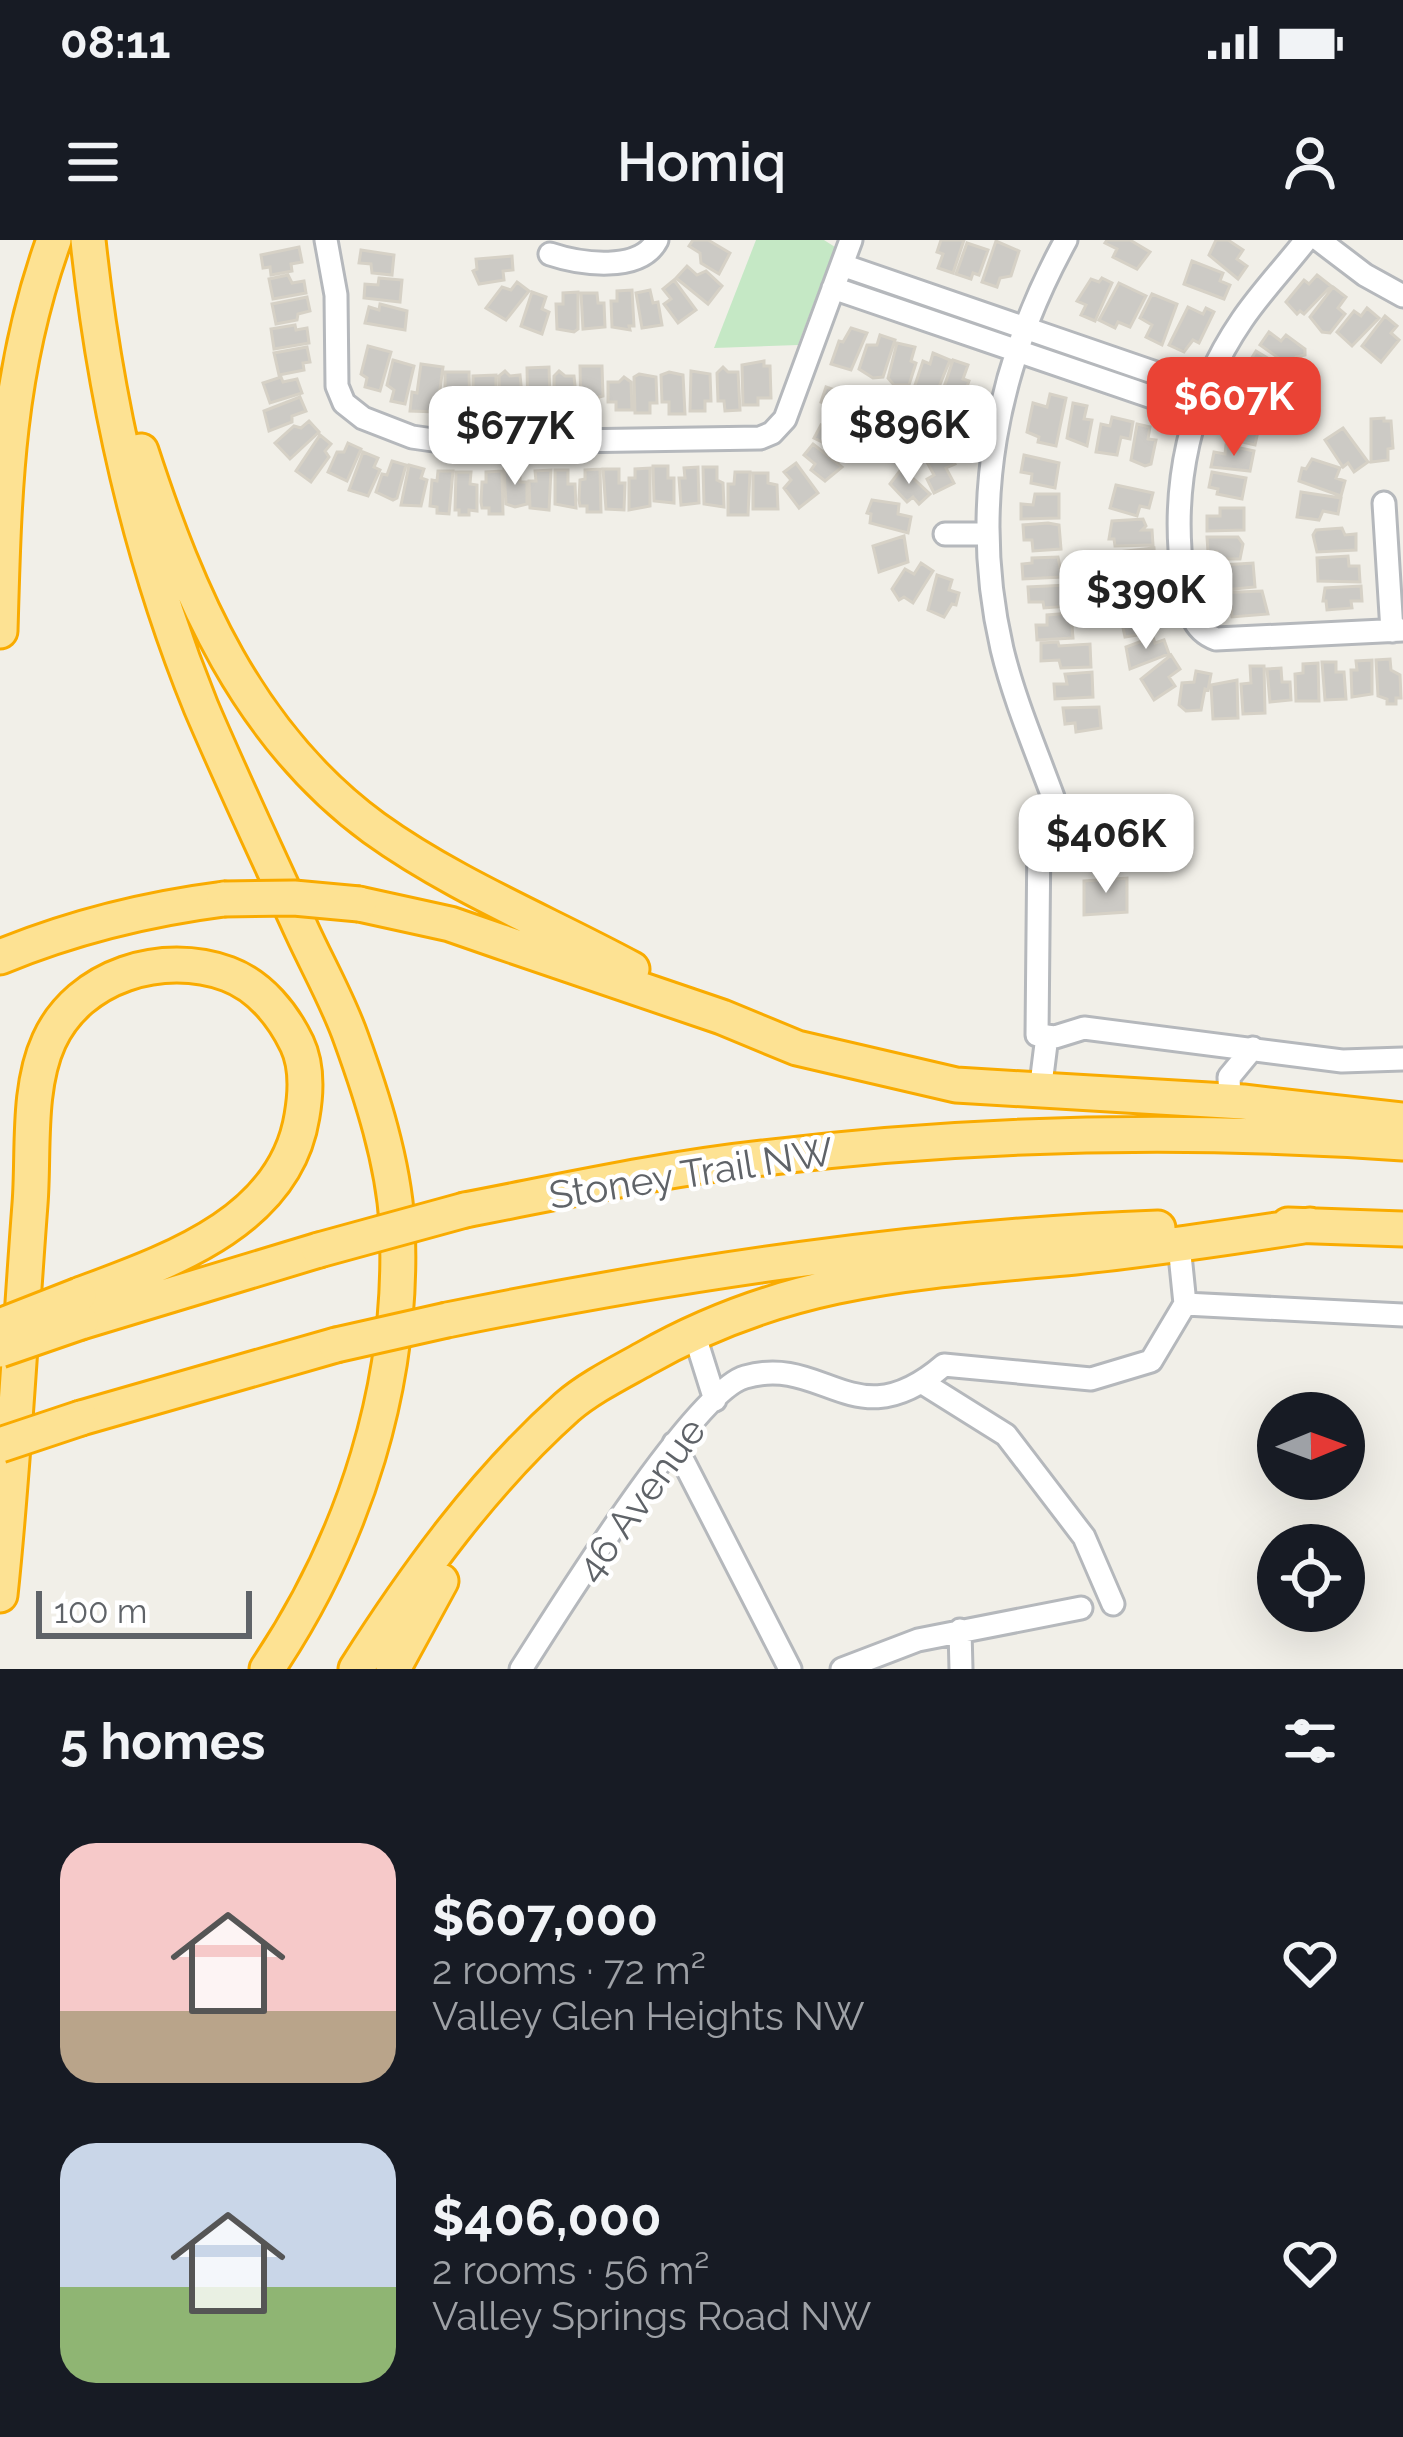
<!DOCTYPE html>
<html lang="en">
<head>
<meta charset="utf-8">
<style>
  body { margin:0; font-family:Raleway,sans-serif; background:#20242c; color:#f1f3f6; height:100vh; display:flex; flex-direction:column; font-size:45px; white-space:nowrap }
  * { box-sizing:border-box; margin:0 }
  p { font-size:39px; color:#9ea1a6 }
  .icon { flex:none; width:66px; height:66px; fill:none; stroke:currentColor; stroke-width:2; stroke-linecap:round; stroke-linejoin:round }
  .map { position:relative; height:1429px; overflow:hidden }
  .drawer { display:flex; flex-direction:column; background:#171b24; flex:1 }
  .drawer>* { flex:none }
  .needle { width:78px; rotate:89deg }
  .buttons { position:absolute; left:1257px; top:1152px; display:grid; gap:24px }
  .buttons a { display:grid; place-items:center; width:108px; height:108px; border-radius:50%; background:#171b24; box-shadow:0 12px 48px #0002; font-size:60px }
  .scale { position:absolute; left:36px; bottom:30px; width:216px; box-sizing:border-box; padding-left:12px; border:6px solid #5f6368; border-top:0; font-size:33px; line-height:42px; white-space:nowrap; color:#5f6368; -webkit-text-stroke:9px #fff; paint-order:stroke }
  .price { position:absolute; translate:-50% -102px; padding:0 27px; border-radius:24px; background:#fff; color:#222; font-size:39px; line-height:78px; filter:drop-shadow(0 3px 6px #0008) }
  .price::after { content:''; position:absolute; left:50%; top:72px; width:36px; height:27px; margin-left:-18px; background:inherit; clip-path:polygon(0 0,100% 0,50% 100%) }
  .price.on { background:#ea4335; color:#fff }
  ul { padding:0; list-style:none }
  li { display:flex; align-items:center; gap:36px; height:300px; padding:0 60px }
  li span { display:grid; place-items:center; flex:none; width:336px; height:240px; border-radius:36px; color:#555 }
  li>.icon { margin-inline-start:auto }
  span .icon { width:144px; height:144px; fill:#fffc; stroke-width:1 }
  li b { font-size:51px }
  h2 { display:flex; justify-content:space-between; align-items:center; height:144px; padding:0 60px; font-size:51px }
  .status { display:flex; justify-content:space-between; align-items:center; height:84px; padding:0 60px; background:#171b24; direction:ltr }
  .status svg { height:33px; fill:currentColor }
  header { display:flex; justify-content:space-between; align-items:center; height:156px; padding:0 60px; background:#171b24; font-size:54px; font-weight:600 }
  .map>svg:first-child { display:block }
</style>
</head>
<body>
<div class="status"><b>08:11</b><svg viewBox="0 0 49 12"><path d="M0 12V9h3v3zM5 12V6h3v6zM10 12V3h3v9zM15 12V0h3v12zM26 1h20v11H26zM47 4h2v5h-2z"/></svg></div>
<header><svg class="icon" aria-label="menu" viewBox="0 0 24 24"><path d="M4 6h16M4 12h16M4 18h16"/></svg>Homiq<svg class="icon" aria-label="person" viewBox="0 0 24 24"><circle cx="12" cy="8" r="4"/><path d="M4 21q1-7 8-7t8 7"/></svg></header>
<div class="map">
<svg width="1403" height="1429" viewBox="0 0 1403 1429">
  <rect width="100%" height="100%" fill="#f1efe8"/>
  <path fill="#c5e8c5" d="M756 0H824L835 7 798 105 714 108Z"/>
  <path fill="#cccac5" stroke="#d6d1c6" stroke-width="3" d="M693 0H708L730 13 719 34 701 23 700 13 689 6Z
    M941 0H964L953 33 938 28 943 14 937 12Z
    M1107 0H1130L1150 12 1137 29 1113 17 1117 9 1105 3Z
    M1216 0H1228L1243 10 1237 19 1247 26 1238 39 1209 15Z
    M996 1 1019 11 1011 36 1000 38 997 47 982 42Z
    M967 3 988 10 979 35 973 33 971 39 956 34Z
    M299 7 302 22 291 24 292 31 271 35 270 27 263 28 261 15Z
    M361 10 394 15 392 35 372 33 371 24 359 23Z
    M512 16 513 30 503 31 504 40 479 44 473 31 477 29 476 19Z
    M1192 21 1223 33 1220 41 1230 45 1224 59 1184 44Z
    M687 26 697 35 706 31 722 46 708 64 676 38Z
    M288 35 292 43 304 41 306 53 273 59 269 39Z
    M1317 35 1331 46 1304 74 1300 71 1297 74 1286 62 1304 40 1309 44Z
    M379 38 402 40 400 62 364 58 365 44 378 45Z
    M1102 38 1112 43 1095 81 1081 75 1086 65 1077 61 1091 39 1099 42Z
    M674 40 696 70 678 83 664 64 671 59 663 49Z
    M517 42 529 51 506 80 486 68 502 47 511 50Z
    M1119 43 1146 56 1130 87 1118 82 1115 88 1099 80Z
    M1333 47 1346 57 1338 68 1345 74 1330 93 1322 92 1310 77Z
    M632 50 634 86H629L630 90 612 87 611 61H617V51Z
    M650 50 653 63 658 62 662 85 642 88 636 53Z
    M532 52 546 57 542 69 549 72 542 94 521 86Z
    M578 52V89L574 92 557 89 556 64H563V53Z
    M581 53H597L598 63H604L605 87 583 89Z
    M1152 54 1177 64 1162 105 1146 97 1152 85 1140 78Z
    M307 57 310 71 298 74 297 80 276 84 272 64Z
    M380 64 407 71 405 90 365 83 369 67 379 70Z
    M1188 67 1203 74 1206 68 1214 72 1199 103 1193 100 1184 112 1169 105Z
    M1367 68 1379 78 1352 106 1337 92 1354 71 1361 76Z
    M1385 76 1397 86 1391 93 1399 100 1381 122 1362 106Z
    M295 85 296 90 307 88 309 103 274 109 271 89Z
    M851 88 867 93 851 130 831 124 839 101 843 102Z
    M1269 92 1281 101 1286 95 1305 109V115L1296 117 1290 126 1260 105Z
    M880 95 895 100 883 137 873 138 859 129 867 105H877Z
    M897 103 915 107 911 121 916 123 909 145H894L888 138Z
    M368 106 391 112 380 151 365 147 367 138 361 134Z
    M307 107 310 122 303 123 304 130 279 135 274 113Z
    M1256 111 1284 128 1272 149 1250 136 1255 128 1248 124Z
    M933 113 950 120 932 164 911 157 923 121 930 124Z
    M393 120 414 126 405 164 391 161 394 150 387 145Z
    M953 120 968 125 963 139 969 141 961 163H947L941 156Z
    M764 121V126H770L771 158H758V165H743L742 125Z
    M421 124 443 127 437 172 410 171 412 152 417 153Z
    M580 126H602L603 156 595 158 596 174H581Z
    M549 127 550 158 542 160V175H528L527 128Z
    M723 127 728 132H738L740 170 725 171 724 161H718L717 133Z
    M505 131 510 136 520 135 524 175H507V164L500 165 499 136Z
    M559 131 565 136H574L578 174H561V165H554V136Z
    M691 131 710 134 711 161H705V171H690Z
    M445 132H469L470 176H455V162H445Z
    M669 132 683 135 685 174H669V162H662L661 135Z
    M639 134 656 137 657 163H650V173H635L634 137Z
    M496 135V165H488V175L473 176V136Z
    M281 137 283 142 297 139 302 153 270 163 263 143Z
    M624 137 631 142 632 170H616V162H608V142H619Z
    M1235 146 1248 152 1250 146 1284 161 1276 181 1230 164Z
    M826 147 869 162 861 186 827 174 830 165 821 162Z
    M1050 154 1066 158 1056 206 1038 202 1039 197 1027 192 1033 163 1047 167Z
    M300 157 306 171 292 176V182L269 191 264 171Z
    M1073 163 1087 166 1084 179 1092 180 1087 206 1067 198Z
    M1226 170 1247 177 1245 183 1259 187 1255 205 1229 199 1231 193 1220 190Z
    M1112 177 1133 182 1130 199 1121 197 1117 215 1096 212 1101 184 1110 186Z
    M1384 178V181H1391L1393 208 1388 209V220L1371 222V179Z
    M309 181 319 192 290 219 275 203 294 186 301 188Z
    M837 183 858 193 855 198 861 200 849 215 814 198 821 185 831 189Z
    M1137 184 1150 187 1148 199 1156 200 1151 224 1145 226 1131 220Z
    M1343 188 1368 222 1354 232 1348 223 1343 227 1325 200Z
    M320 195 331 204 325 211 329 217 311 242 296 231Z
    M348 203 361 209 347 241 328 232 337 212H344Z
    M938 203 940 206 945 203 955 224 946 228 954 243 934 253 927 239 934 235 923 215Z
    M813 204 842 227 825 241 811 230 815 224 804 215Z
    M1226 205 1254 211 1250 231 1211 227 1214 212 1225 214Z
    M363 212 378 218 374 227 380 230 368 256 349 250Z
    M1024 215 1059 223 1055 248 1031 243 1032 234 1021 232Z
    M1312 219 1340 228 1336 238 1345 241 1341 256 1299 241 1302 228 1306 229Z
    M392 221 406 225 397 258 393 260 376 252 382 234 387 235Z
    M796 223 818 253 799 268 784 248 791 240 784 232Z
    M409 225 424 229 421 238 427 240 421 266 401 265Z
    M653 226H668V238H674V263L654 261Z
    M698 227 699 263 681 265 679 238H685L684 228Z
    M703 227H717V240L723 243 724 267 704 264Z
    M520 228V242H527V264L515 267 506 264 504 229Z
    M650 228V266L629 270V238H635V229Z
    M902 228 930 254 919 264 913 257 907 262 890 244Z
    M600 229 601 272H587V266H580L579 260 580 240 585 239V230Z
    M603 229H619V243H625L624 270 606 269Z
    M551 230 549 270 530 268 529 241H536L535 231Z
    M555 230H568V244H575L576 268 555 264Z
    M438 231H453L449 274 437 273V267L430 266 432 240 437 241Z
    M502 231 503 274H489V268H482L481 262 482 242H486V232Z
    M456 232H471L470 244 477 245V271L469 270V275H459V270H455Z
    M735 232H750L748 275H728V244H734Z
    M1212 232 1246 238 1242 259 1217 254 1218 249 1209 247Z
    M753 233H768V243L777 245 778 269H753Z
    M1116 245 1153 253 1149 268 1140 266 1137 276 1110 268Z
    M1301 252 1341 258 1338 274 1323 271 1319 280 1297 277Z
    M1035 254H1059V278L1021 279V264L1033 265Z
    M872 260 899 264 898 274 911 277 908 293 870 283 871 274 867 273Z
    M1220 268H1244V290L1207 291V276H1220Z
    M1143 279 1146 286 1142 290H1152L1153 305 1115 306 1114 299H1109L1112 281Z
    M1048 283 1059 285 1061 309 1033 311 1032 300H1024L1023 285Z
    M1342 288 1345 295 1356 294V310L1317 312 1313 295 1316 290Z
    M904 296 908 322 879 332 873 306Z
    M1207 297H1238L1243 304 1240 319H1218L1217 312H1208Z
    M1154 308 1155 323 1146 324 1147 334 1110 337 1108 313Z
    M1348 316 1349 326H1359L1360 342 1318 341 1317 318Z
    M1058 317 1062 337 1023 339 1022 324 1032 323V318Z
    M921 323 933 331 913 363 904 357 899 360 892 349 905 329 914 334Z
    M1253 323 1255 347 1213 351V335H1222V325Z
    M937 335 952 340 949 350 959 353 956 365 952 364 944 377 928 370Z
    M1143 338 1145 348 1156 346 1159 362 1123 368 1121 359 1116 360 1113 349 1119 348 1118 343Z
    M1067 345 1071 366 1044 368 1043 362H1029L1028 347Z
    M1361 346 1362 361H1351L1352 368 1327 370 1326 361H1323L1325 348Z
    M1262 351 1268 374 1232 377 1231 368 1218 369 1217 353Z
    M1157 364 1160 380 1149 382 1150 393 1125 397 1120 374Z
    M1071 373 1073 398 1037 400 1036 385H1047V375Z
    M1153 397 1155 403 1164 400 1169 414 1130 429 1126 407Z
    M1058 402 1059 406 1090 404 1091 427 1061 428 1059 420 1041 421V403Z
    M1171 415 1180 429 1169 437 1175 446 1154 460 1141 439Z
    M1390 419 1391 430 1400 435 1401 458H1396V464H1387V459L1378 456 1376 420Z
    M1372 420V454L1352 457 1351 430H1357L1356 421Z
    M1322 422H1336V432H1344L1346 459 1325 460Z
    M1318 423 1319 461H1296L1295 434 1303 433V424Z
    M1250 426H1264L1265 473 1243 474 1241 444 1251 443Z
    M1281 428 1282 442H1290L1291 460 1270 462 1267 429Z
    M1196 431 1211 434 1208 450 1205 449 1201 470 1186 471 1179 465 1182 443 1194 442Z
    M1092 432 1093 457 1055 459 1054 444H1067L1065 434Z
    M1237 440 1238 478 1213 479 1211 445Z
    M1099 467 1101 488 1076 492 1075 483 1065 484 1063 468Z
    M1127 638V672L1084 675V641Z"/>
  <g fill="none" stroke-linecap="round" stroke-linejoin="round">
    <g stroke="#b5b8bc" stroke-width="27">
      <path id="minor" d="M326 0 336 55 337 146 344 163 363 178 412 197 454 203 760 198 772 193 785 179 851 0
        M1066 0C996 127 969 266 1002 409 1014 459 1035 508 1053 557L1039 593 1037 795 1055 797 1084 788 1342 821 1403 819
        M1306 0C1285 27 1261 52 1242 80 1190 156 1170 247 1183 338 1187 363 1190 390 1216 399L1403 390
        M1319 0 1365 35 1403 56
        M550 14C580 24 640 33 657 0
        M842 25 1205 150
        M833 48 1196 172
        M1384 263 1392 391
        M945 294H988
        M1040 852 1047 796
        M1230 862 1229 837 1253 808
        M1185 1064 1403 1075
        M694 1093 715 1160
        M923 1143 1006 1195 1084 1297 1113 1364
        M674 1203 790 1429
        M960 1390 961 1429
        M521 1429C556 1375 694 1151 745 1137 825 1114 855 1201 944 1125L1091 1139 1151 1121 1185 1064 1179 1005
        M842 1429 918 1400 1081 1368"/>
    </g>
    <g stroke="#f9ab00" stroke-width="39">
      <path id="highway" d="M88 0C105 161 140 317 201 467 233 542 268 616 302 691 318 726 338 761 351 798 372 856 393 921 397 983 405 1142 355 1298 267 1429
        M141 211C188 355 247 495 374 588 453 645 547 683 632 729
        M0 391C4 251 6 133 54 0
        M359 664 450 684 499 701 722 777 797 808 956 845 1243 862 1403 880
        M0 717C73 687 146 669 224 659
        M465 970C564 951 663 929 763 918 975 892 1189 888 1403 903
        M1288 985 1403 989
        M447 1080C683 1032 918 997 1158 988
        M81 1082 319 1010
        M81 1178 336 1105
        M0 1355C14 1224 20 1094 30 964 34 913 27 849 49 801 79 735 163 710 228 734 260 746 283 775 297 804 307 825 306 853 302 876 285 983 167 1022 79 1055
        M356 1429C415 1336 484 1241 567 1167 589 1148 619 1133 644 1119 788 1037 915 1032 1075 1017 1153 1009 1231 997 1310 985
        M393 1429 441 1341"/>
    </g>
    <use href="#minor" stroke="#fff" stroke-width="21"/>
    <use href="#highway" stroke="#fde293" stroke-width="33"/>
    <g stroke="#f9ab00" stroke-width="39" stroke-linecap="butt">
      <path id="highway-bridge" d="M224 659 294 658 359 664
        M319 1010 465 970
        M0 1086 79 1055
        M336 1105 447 1080
        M0 1110 81 1082
        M0 1205 81 1178"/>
    </g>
    <use href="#highway-bridge" stroke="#fde293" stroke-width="33"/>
  </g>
  <g text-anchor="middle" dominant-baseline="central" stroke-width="9" stroke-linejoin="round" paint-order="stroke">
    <g font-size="39" fill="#5f6368" stroke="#fff">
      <text transform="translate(691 933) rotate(-9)">Stoney Trail NW</text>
      <text transform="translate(640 1259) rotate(-54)">46 Avenue</text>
    </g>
  </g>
</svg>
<div class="buttons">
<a><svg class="needle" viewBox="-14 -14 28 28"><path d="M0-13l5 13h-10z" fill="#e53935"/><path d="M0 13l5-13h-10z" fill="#9ea1a6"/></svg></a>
<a><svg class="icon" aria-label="locate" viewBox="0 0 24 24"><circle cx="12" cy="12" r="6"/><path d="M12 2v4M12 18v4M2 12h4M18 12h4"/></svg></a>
</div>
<div class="scale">100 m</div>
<b class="price on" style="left:1234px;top:219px">$607K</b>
<b class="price" style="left:909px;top:247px">$896K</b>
<b class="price" style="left:515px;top:248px">$677K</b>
<b class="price" style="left:1146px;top:412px">$390K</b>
<b class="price" style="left:1106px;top:656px">$406K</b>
</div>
<section class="drawer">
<h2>5 homes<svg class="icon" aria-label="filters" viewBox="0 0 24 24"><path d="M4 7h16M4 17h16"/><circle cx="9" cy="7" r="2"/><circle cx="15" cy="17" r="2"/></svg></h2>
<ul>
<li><span style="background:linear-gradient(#f6c9c9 70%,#b9a48a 0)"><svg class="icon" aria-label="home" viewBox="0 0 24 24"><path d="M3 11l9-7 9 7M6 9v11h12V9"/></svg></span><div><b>$607,000</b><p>2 rooms · 72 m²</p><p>Valley Glen Heights NW</p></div><svg class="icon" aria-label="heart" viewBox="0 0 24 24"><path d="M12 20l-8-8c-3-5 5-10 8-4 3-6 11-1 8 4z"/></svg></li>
<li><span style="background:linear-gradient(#c9d6e8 60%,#8fb573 0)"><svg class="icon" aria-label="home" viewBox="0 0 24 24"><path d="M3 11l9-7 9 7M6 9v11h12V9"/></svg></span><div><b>$406,000</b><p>2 rooms · 56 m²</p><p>Valley Springs Road NW</p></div><svg class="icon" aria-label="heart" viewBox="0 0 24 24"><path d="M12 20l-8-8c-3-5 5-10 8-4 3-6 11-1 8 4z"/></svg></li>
</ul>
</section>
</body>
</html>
